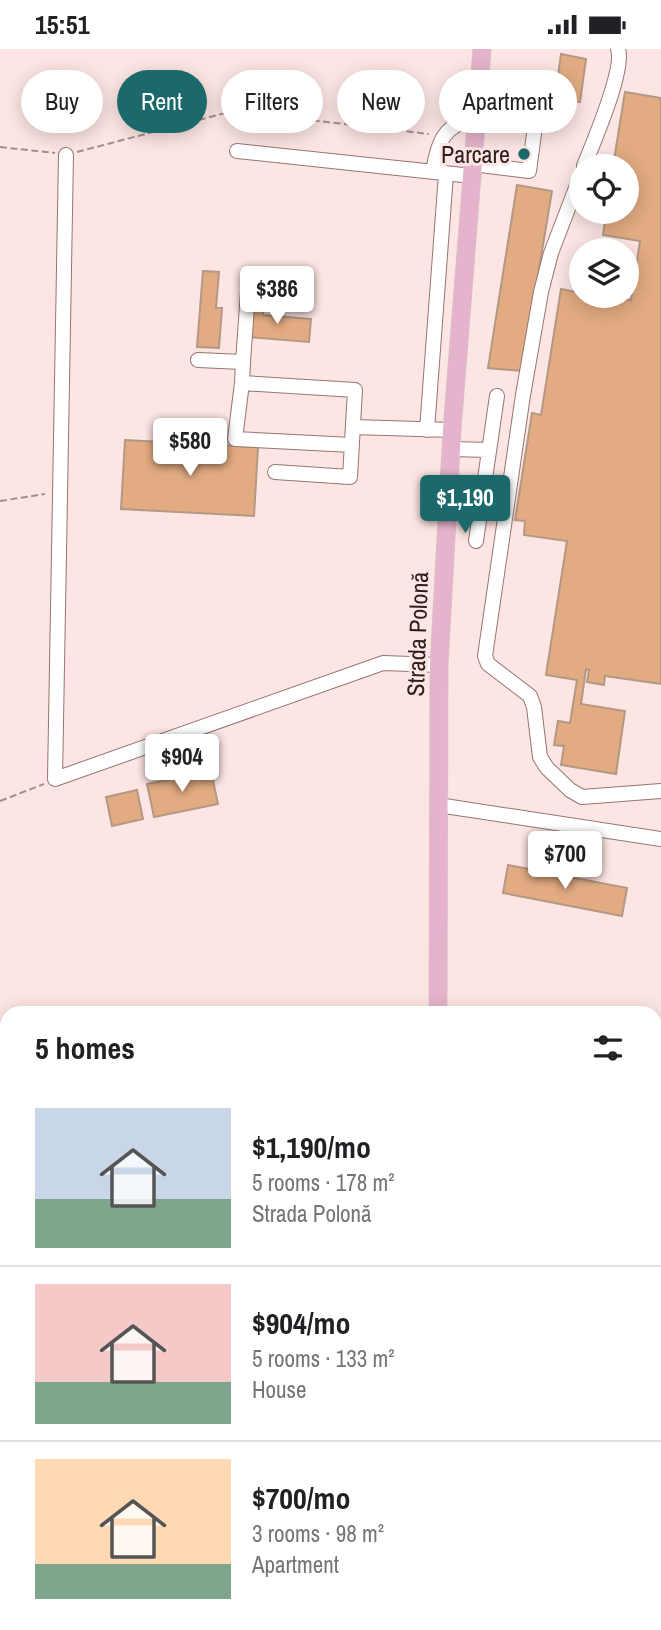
<!DOCTYPE html>
<html lang="en">
<head>
<meta charset="utf-8">
<style>
  body { margin:0; font-family:"Archivo Narrow",sans-serif; background:#f6f6f6; color:#202124; height:100vh; display:flex; flex-direction:column; font-size:26px; white-space:nowrap }
  * { box-sizing:border-box; margin:0 }
  p { font-size:23px; color:#757577 }
  .icon { flex:none; width:38px; height:38px; fill:none; stroke:currentColor; stroke-width:2; stroke-linecap:round; stroke-linejoin:round }
  .map { position:relative; flex:1; overflow:hidden }
  .side { position:absolute; left:0px; top:957px; width:662px; height:625px; display:flex; flex-direction:column; background:#fff; border-radius:21px 21px 0 0; box-shadow:0 4px 18px #0003 }
  .side>* { flex:none }
  .guide { position:absolute; left:21px; top:21px; width:620px; height:63px; display:flex; gap:14px }
  .fabs { position:absolute; left:569px; top:105px; display:grid; gap:14px }
  .fabs a { display:grid; place-items:center; width:70px; height:70px; border-radius:50%; background:#fff; box-shadow:0 4px 18px #0003; font-size:35px }
  .price { position:absolute; translate:-50% -60px; padding:0 16px; border-radius:7px; background:#fff; color:#222; font-size:23px; line-height:46px; filter:drop-shadow(0 2px 4px #0008) }
  .price::after { content:''; position:absolute; left:50%; top:42px; width:21px; height:16px; margin-left:-10px; background:inherit; clip-path:polygon(0 0,100% 0,50% 100%) }
  .price.selected { background:#1c696b; color:#fff }
  ul { padding:0; list-style:none }
  li { display:flex; align-items:center; gap:21px; height:175px; padding:0 35px }
  li+li { border-top:2px solid #e0e0e0 }
  li span { display:grid; place-items:center; flex:none; width:196px; height:140px; border-radius:0px; color:#555 }
  li>.icon { margin-inline-start:auto }
  span .icon { width:84px; height:84px; fill:#fffc; stroke-width:1 }
  li b { font-size:30px }
  h2 { display:flex; justify-content:space-between; align-items:center; height:84px; padding:0 35px; font-size:30px }
  .chip { padding:0 24px; border-radius:32px; background:#fff; box-shadow:0 4px 18px #0003; font-size:24px; line-height:63px }
  .chip.selected { background:#1c696b; color:#fff }
  .status { display:flex; justify-content:space-between; align-items:center; height:49px; padding:0 35px; background:#fff; direction:ltr }
  .status svg { height:19px; fill:currentColor }
  .map>svg:first-child { display:block }
</style>
</head>
<body>
<div class="status"><b>15:51</b><svg viewBox="0 0 49 12"><path d="M0 12V9h3v3zM5 12V6h3v6zM10 12V3h3v9zM15 12V0h3v12zM26 1h20v11H26zM47 4h2v5h-2z"/></svg></div>
<div class="map">
<svg width="661" height="1581" viewBox="0 0 661 1581">
  <rect width="100%" height="100%" fill="#fce5e2"/>
  <path fill="#e5d497" d="M7 1245V1327L0 1320V1246Z"/>
  <path fill="#e2ab81" stroke="#b39884" stroke-width="2" d="M561 5 586 10 580 53 555 49Z
    M625 43 661 49V635L605 627 604 636 587 633 589 621 586 620 581 655 625 662 616 725 561 716 564 697 554 696 558 672 570 674 577 631 546 626 567 492 524 486 525 472 515 471 532 364 541 366 561 240 581 244V247H602L631 251 640 192 603 186 606 163H626V117H613Z
    M517 136 552 142 522 322 488 319Z
    M203 222 219 223 216 259H222L219 299 197 298Z
    M251 253 264 254 263 266 311 270 309 293 248 288Z
    M125 391 258 398 254 467 121 460Z
    M211 722 218 755 154 768 147 735Z
    M137 741 143 770 112 777 106 748Z
    M508 816 627 839 622 867 503 844Z
    M661 1073V1102L654 1101V1083L659 1084Z
    M654 1441 661 1442V1477L654 1476Z"/>
  <g fill="none" stroke-linecap="round" stroke-linejoin="round">
    <g stroke="#967571" stroke-width="16">
      <path id="minor" d="M237 102 472 127
        M66 106 55 730 383 614 439 616
        M473 115 529 122 534 85
        M584 117C593 94 625 21 618 0
        M433 123C438 91 444 77 476 67
        M581 126 551 204 541 243 523 346 485 607 488 615 530 647 534 658 540 708 547 719 570 741 582 748 661 742
        M198 311 243 313 242 334 355 341 350 428 275 423
        M243 313 249 229
        M242 334 235 390 352 396
        M353 378 452 381
        M427 381 446 125
        M451 400 489 401
        M476 492 497 347
        M438 756 661 790
        M654 1053 661 1021
        M654 1161 661 1163"/>
    </g>
    <g stroke="#d1cecd" stroke-width="19">
      <path id="major" d="M438 964 439 616 452 381 482 0
        M0 1394 7 1401
        M228 1575 236 1581
        M439 1581V1575"/>
    </g>
    <path stroke="#a28f8c" stroke-width="2" stroke-dasharray="7 3.5" stroke-linecap="butt" d="M0 98 55 104
      M77 103 233 62 429 85
      M0 452 45 445
      M0 752 44 735
      M0 1527 7 1536
      M128 1575 136 1581
      M412 1581V1575"/>
    <use href="#minor" stroke="#fff" stroke-width="14"/>
    <use href="#major" stroke="#e5b3cb" stroke-width="18"/>
  </g>
  <circle fill="#1c696b" stroke="#fce5e2" stroke-width="2.5" cx="524" cy="105" r="7"/>
  <g text-anchor="middle" dominant-baseline="central" stroke-width="6" stroke-linejoin="round" paint-order="stroke">
    <g font-size="24" fill="#2c1e1d" stroke="#fce5e2" text-anchor="end">
      <text x="510" y="105">Parcare</text>
    </g>
    <g font-size="24" fill="#2c1e1d" stroke="#fce5e2">
      <text transform="translate(417 585) rotate(-88)">Strada Polonă</text>
    </g>
  </g>
</svg>
<div class="fabs">
<a><svg class="icon" aria-label="locate" viewBox="0 0 24 24"><circle cx="12" cy="12" r="6"/><path d="M12 2v4M12 18v4M2 12h4M18 12h4"/></svg></a>
<a><svg class="icon" aria-label="layers" viewBox="0 0 24 24"><path d="M12 4l9 5-9 5-9-5zM3 14l9 5 9-5"/></svg></a>
</div>
<b class="price" style="left:277px;top:277px">$386</b>
<b class="price" style="left:190px;top:429px">$580</b>
<b class="price selected" style="left:465px;top:486px">$1,190</b>
<b class="price" style="left:182px;top:745px">$904</b>
<b class="price" style="left:565px;top:842px">$700</b>
<div class="guide">
<a class="chip">Buy</a>
<a class="chip selected">Rent</a>
<a class="chip">Filters</a>
<a class="chip">New</a>
<a class="chip">Apartment</a>
</div>
<section class="side">
<h2>5 homes<svg class="icon" aria-label="filters" viewBox="0 0 24 24"><path d="M4 7h16M4 17h16"/><circle cx="9" cy="7" r="2"/><circle cx="15" cy="17" r="2"/></svg></h2>
<ul>
<li><span style="background:linear-gradient(#c9d6e8 65%,#7fa58c 0)"><svg class="icon" aria-label="home" viewBox="0 0 24 24"><path d="M3 11l9-7 9 7M6 9v11h12V9"/></svg></span><div><b>$1,190/mo</b><p>5 rooms · 178 m²</p><p>Strada Polonă</p></div></li>
<li><span style="background:linear-gradient(#f6c9c9 70%,#7fa58c 0)"><svg class="icon" aria-label="home" viewBox="0 0 24 24"><path d="M3 11l9-7 9 7M6 9v11h12V9"/></svg></span><div><b>$904/mo</b><p>5 rooms · 133 m²</p><p>House</p></div></li>
<li><span style="background:linear-gradient(#ffd9b3 75%,#7fa58c 0)"><svg class="icon" aria-label="home" viewBox="0 0 24 24"><path d="M3 11l9-7 9 7M6 9v11h12V9"/></svg></span><div><b>$700/mo</b><p>3 rooms · 98 m²</p><p>Apartment</p></div></li>
</ul>
</section>
</div>
</body>
</html>
